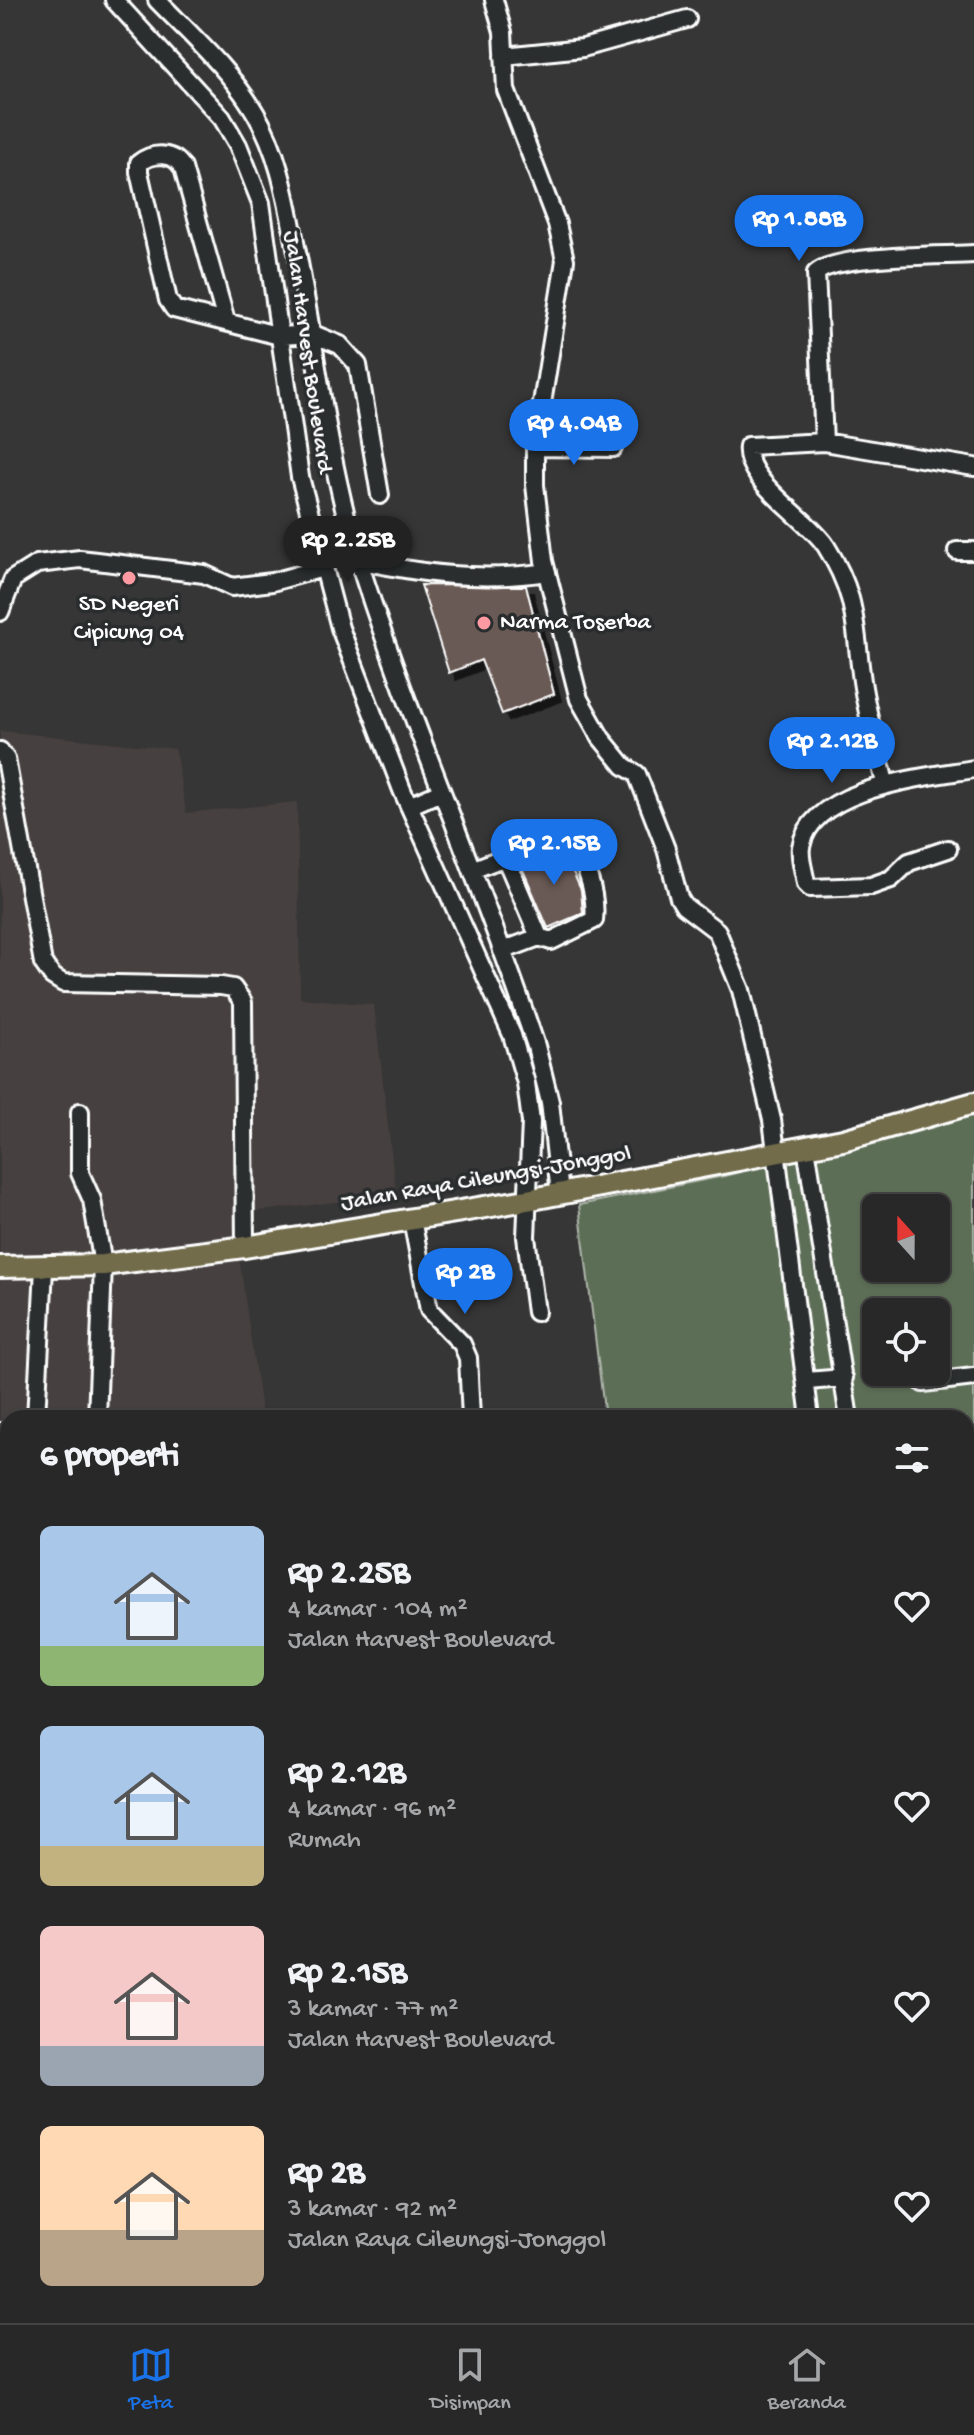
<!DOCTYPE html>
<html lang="id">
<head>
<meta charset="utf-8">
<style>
  body { margin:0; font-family:"Gochi Hand",sans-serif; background:#353434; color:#f1f3f6; height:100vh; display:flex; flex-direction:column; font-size:30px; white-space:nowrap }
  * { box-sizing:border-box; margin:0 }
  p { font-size:26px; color:#a5a6a8 }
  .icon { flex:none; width:44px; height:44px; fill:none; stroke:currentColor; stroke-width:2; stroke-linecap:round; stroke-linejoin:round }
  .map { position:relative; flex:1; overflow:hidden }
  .sheet { position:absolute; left:0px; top:1410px; width:974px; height:914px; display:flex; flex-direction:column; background:#292828; border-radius:24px 24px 0 0; box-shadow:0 2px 6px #0004,0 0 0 2px #454445 }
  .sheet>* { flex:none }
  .needle { width:52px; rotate:339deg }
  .controls { position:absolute; left:862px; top:1194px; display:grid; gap:16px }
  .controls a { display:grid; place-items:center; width:88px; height:88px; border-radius:12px; background:#292828; box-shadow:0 2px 6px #0004,0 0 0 2px #454445; font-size:40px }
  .price { position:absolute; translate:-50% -68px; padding:0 18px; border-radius:28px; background:#1a73e8; color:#fff; font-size:26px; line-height:52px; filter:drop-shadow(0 2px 4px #0008) }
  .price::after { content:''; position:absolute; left:50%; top:48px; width:24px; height:18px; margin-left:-12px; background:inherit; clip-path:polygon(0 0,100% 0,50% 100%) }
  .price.on { background:#222; color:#fff }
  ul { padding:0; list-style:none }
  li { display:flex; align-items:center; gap:24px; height:200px; padding:0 40px }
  li span { display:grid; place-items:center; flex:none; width:224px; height:160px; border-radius:12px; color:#555 }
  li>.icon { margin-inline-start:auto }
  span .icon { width:96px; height:96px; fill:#fffc; stroke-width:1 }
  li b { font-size:34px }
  h2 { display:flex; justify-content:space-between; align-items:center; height:96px; padding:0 40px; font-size:34px }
  .tabs { display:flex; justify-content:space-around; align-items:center; height:112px; border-top:2px solid #454445; background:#292828; font-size:22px; color:#a5a6a8 }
  .tabs a { display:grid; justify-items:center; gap:4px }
  .tabs .on { color:#1a73e8 }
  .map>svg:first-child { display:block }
</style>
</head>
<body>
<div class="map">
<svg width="974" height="2323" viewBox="0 0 974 2323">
  <defs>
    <filter id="shadow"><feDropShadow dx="7" dy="7" stdDeviation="0" flood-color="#0009"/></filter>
  </defs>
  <rect width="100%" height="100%" fill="#373636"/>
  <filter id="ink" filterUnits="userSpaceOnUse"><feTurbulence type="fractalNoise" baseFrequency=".0125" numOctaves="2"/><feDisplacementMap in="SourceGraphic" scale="16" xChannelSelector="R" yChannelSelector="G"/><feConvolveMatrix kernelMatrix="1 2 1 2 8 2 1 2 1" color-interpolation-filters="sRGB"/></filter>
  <g filter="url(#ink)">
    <path fill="#47413f" d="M0 731 175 749 186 813 297 802 300 998 374 1005 396 1195 233 1214 262 1418H8V1715H0Z"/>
    <path fill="#5d6e57" stroke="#aeb6ab" stroke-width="2" fill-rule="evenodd" d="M974 1114V2323H0V1763H8V2316H966V1418H605L579 1205 724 1176ZM876 1208H936V1268H876ZM876 1312H936V1372H876Z"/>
    <path fill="#6b5a54" stroke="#fff" stroke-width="2" filter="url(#shadow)" d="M421 585 526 586 554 694 502 714 481 660 449 673Z
      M556 849 564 852 581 890 583 913 548 928 520 863Z"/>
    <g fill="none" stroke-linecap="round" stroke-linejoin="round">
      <g stroke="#fff" stroke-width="22">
        <path id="minor" d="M114 0 222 118 238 145 261 203 300 477 340 628 402 790 512 1035 526 1083 531 1122 526 1237 536 1312
          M157 0C192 36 231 71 256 114 280 155 287 202 296 247 317 352 327 460 359 562 411 726 482 883 536 1046L550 1102 560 1194
          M494 0 503 32 506 90 557 224 565 260 535 447V485L544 561 579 699 601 738 624 766 637 774 666 849 679 898 684 906 717 931 741 990 772 1120 810 1418
          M504 56 583 48 687 19
          M226 321 183 168C174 152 153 152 139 163V172L168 300 174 309 280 336 313 334 340 345 358 365 380 495
          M824 442 816 273C836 254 942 256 974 254
          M535 447 613 448
          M957 551H974
          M358 560C422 574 482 582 547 572
          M0 612 13 579 37 564 80 559 204 574 232 587 272 582 323 568
          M0 751 6 759 43 963 52 976 63 983 221 986 233 988 243 1002 245 1247
          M885 783C877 749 867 715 862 681 854 624 858 597 826 546 808 518 743 481 748 446L824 442 974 467
          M409 806 441 792
          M948 849 909 862 891 879 871 886 810 888 806 884C805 874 799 858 801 847 811 787 928 777 974 769
          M505 857 539 937
          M472 870 553 838H566C585 853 597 896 594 920L551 941 539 937 502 951
          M80 1112V1173L92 1200 103 1265 97 1418
          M806 1147 849 1418
          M412 1219 429 1310 462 1344 468 1358 471 1418
          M807 1381 844 1378
          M923 1383 974 1377
          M36 1418 44 1268
          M0 1432H8
          M966 1502 974 1500
          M966 1545 974 1544
          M966 1588 974 1592
          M0 1608H8
          M966 1757 974 1756
          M966 1794 974 1855
          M966 2274 973 2323
          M305 2316 306 2323
          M614 2316 615 2323
          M935 2316 936 2323
          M659 2323 666 2316"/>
      </g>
      <g stroke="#fff" stroke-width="26">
        <path id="major" d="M0 1267 103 1265 245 1247 527 1200 843 1140 974 1103"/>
      </g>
      <path stroke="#fff" stroke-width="3" stroke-dasharray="2 6" stroke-linecap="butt" d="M0 1732 8 1731
        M0 1824 8 1819
        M0 1890 8 1898"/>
      <use href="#minor" stroke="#2a2d2e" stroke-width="16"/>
      <use href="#major" stroke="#726c4b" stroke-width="20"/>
    </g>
  </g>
  <g fill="#ff9aa2" stroke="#2a2d2e" stroke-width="3">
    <circle cx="129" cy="578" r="8"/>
    <circle cx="484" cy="623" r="8"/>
  </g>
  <g text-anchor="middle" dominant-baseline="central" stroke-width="7" stroke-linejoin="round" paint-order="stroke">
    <g font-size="24" fill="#fff" stroke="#2a2d2e">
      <text transform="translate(307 352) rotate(82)">Jalan Harvest Boulevard</text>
      <text transform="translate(486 1179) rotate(-10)">Jalan Raya Cileungsi-Jonggol</text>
    </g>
    <g font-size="24" fill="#fff" stroke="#2a2d2e">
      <text x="129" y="605">SD Negeri<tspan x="129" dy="28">Cipicung 04</tspan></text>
      <text x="500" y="623" text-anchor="start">Narma Toserba</text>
    </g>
  </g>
</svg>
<div class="controls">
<a><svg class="needle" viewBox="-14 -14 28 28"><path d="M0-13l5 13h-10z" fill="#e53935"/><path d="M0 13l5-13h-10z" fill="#a5a6a8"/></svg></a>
<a><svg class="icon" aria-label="locate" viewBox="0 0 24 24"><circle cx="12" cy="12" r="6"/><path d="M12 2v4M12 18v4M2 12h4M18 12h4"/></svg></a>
</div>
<b class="price" style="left:799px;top:263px">Rp 1.88B</b>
<b class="price" style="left:574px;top:467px">Rp 4.04B</b>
<b class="price on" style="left:348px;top:584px">Rp 2.25B</b>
<b class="price" style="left:832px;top:785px">Rp 2.12B</b>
<b class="price" style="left:554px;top:887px">Rp 2.15B</b>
<b class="price" style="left:465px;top:1316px">Rp 2B</b>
<section class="sheet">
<h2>6 properti<svg class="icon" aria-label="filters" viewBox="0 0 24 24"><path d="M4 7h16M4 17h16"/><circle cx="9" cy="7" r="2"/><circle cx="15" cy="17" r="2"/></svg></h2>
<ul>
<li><span style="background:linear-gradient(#a9c7e8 75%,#8fb573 0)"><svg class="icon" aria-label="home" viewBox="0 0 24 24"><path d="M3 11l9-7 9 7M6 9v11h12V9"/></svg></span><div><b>Rp 2.25B</b><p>4 kamar · 104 m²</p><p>Jalan Harvest Boulevard</p></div><svg class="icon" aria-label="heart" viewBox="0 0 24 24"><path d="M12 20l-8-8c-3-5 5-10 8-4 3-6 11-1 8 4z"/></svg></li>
<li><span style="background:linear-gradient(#a9c7e8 75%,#c2b280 0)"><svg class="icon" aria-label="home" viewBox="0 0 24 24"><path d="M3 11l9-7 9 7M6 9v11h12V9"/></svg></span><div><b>Rp 2.12B</b><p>4 kamar · 96 m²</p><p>Rumah</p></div><svg class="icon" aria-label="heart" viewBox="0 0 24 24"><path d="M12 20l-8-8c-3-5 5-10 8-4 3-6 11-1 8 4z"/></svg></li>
<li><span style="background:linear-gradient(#f6c9c9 75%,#9aa5b1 0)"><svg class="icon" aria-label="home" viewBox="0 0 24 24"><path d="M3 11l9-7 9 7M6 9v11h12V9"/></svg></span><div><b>Rp 2.15B</b><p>3 kamar · 77 m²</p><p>Jalan Harvest Boulevard</p></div><svg class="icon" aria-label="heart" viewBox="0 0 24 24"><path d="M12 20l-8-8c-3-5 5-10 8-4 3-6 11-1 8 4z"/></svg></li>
<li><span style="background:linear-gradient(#ffd9b3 65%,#b9a48a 0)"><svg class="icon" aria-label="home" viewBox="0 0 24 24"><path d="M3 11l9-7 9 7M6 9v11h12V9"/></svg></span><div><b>Rp 2B</b><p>3 kamar · 92 m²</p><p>Jalan Raya Cileungsi-Jonggol</p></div><svg class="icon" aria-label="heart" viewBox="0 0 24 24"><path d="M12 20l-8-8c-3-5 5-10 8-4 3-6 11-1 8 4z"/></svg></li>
</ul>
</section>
</div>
<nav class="tabs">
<a class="on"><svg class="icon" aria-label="map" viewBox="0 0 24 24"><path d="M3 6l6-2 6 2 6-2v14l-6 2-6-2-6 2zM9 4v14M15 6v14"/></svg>Peta</a>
<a><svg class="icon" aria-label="saved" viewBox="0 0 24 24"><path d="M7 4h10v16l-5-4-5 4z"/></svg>Disimpan</a>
<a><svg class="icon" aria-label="home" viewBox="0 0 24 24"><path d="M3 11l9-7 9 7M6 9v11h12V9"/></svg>Beranda</a>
</nav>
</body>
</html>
